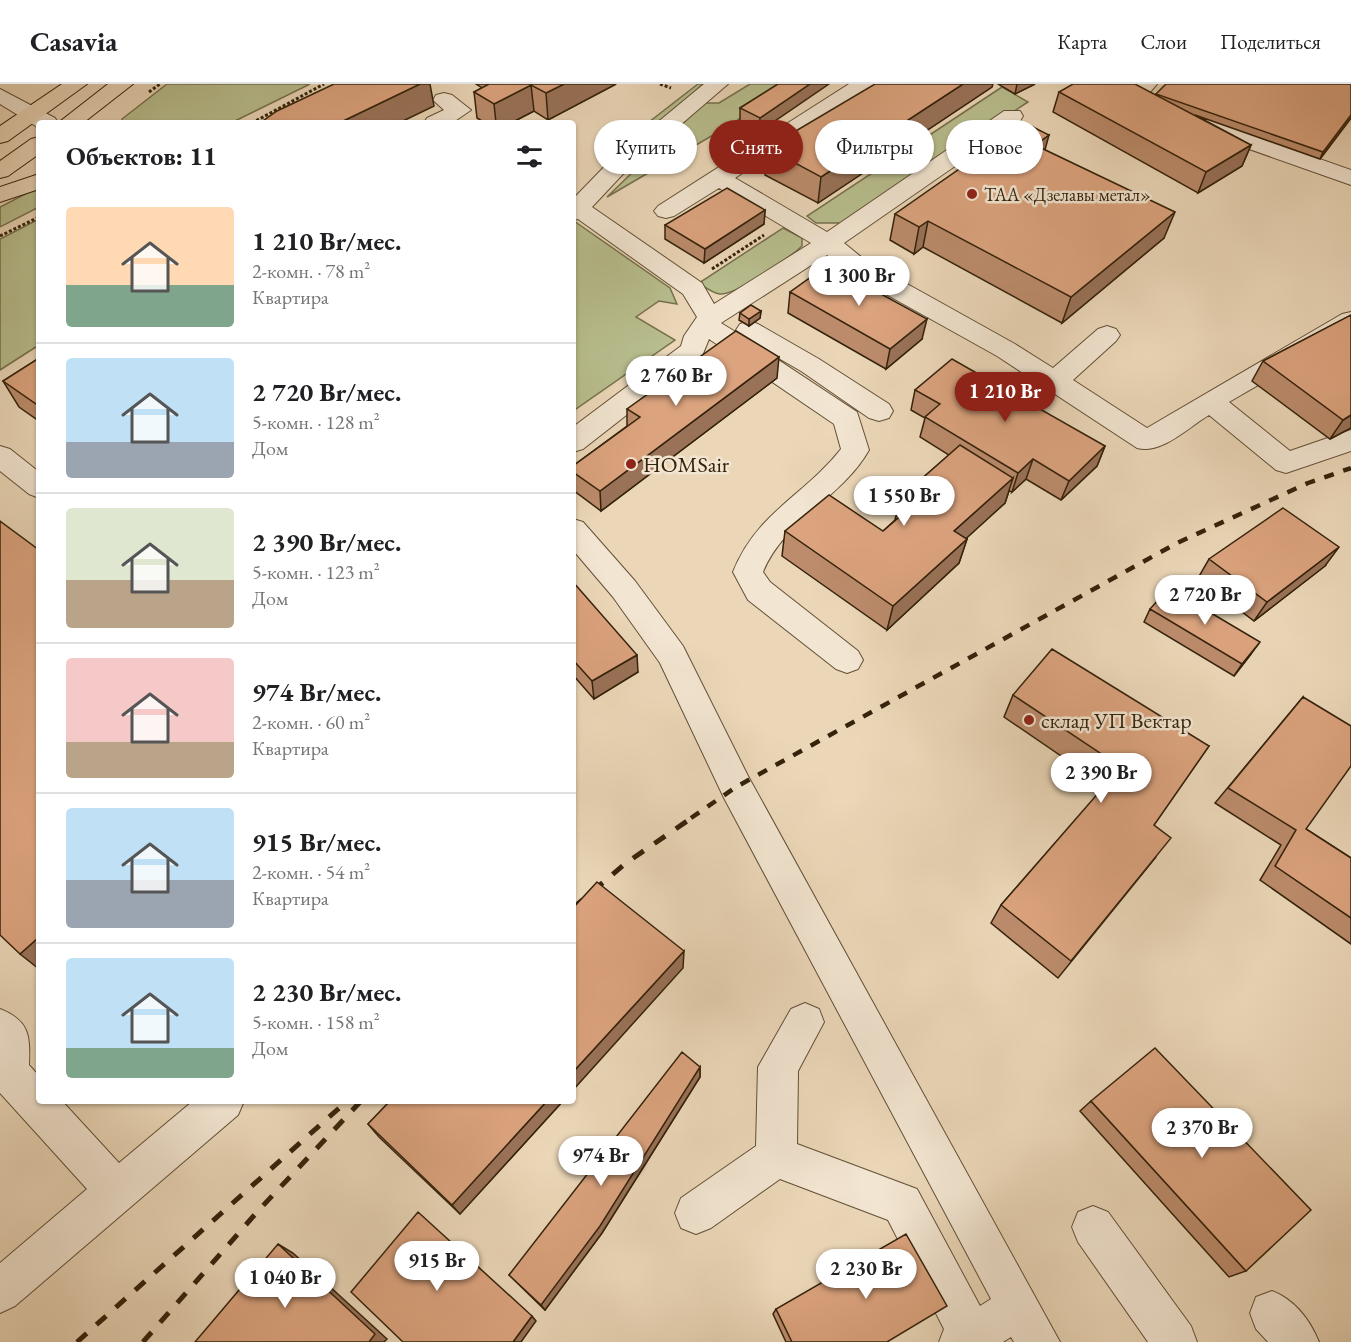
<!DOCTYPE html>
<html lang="ru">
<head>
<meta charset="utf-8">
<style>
  body { margin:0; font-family:"EB Garamond",serif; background:#f6f6f6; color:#202124; height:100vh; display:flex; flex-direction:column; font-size:22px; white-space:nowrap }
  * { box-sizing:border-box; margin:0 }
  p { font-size:20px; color:#757577 }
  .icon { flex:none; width:33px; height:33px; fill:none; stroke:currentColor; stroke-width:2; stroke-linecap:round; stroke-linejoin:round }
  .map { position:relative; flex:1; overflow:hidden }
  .sheet { position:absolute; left:36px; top:36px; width:540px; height:984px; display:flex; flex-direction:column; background:#fff; border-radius:6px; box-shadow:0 2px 4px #0004 }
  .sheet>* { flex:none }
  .banner { position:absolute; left:594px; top:36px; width:570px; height:54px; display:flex; gap:12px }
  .price { position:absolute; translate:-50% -51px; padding:0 14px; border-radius:21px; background:#fff; color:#222; font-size:20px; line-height:39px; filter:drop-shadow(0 2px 3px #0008) }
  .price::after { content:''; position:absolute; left:50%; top:36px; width:18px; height:14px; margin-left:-9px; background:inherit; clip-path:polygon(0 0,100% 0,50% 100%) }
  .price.current { background:#8f2418; color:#fff }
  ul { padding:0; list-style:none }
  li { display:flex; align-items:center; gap:18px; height:150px; padding:0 30px }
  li+li { border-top:2px solid #e0e0e0 }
  li span { display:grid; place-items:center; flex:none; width:168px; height:120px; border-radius:6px; color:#555 }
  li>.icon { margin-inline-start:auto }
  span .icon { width:72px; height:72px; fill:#fffc; stroke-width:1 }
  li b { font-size:26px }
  h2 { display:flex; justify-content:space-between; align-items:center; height:72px; padding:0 30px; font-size:26px }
  .chip { padding:0 21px; border-radius:27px; background:#fff; box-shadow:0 2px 4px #0004; font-size:21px; line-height:54px }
  .chip.current { background:#8f2418; color:#fff }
  header { display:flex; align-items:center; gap:36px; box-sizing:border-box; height:84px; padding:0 30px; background:#fff; border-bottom:2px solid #e0e0e0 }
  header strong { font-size:28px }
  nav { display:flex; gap:33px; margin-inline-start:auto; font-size:21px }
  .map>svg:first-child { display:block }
</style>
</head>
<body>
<header>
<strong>Casavia</strong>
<nav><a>Карта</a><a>Слои</a><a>Поделиться</a></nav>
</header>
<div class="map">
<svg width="1351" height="1258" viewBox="0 0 1351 1258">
  <rect width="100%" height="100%" fill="#ebd7b8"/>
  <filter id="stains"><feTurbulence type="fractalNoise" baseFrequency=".00333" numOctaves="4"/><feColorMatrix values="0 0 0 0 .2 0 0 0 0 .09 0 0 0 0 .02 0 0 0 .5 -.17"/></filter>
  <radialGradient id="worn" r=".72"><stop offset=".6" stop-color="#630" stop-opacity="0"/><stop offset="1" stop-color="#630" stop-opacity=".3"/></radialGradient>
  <path fill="#b8be8e" stroke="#76704c" stroke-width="1.5" d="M167 0H310L231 39H122V35Z
    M698 0H703L625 72 619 73 609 69Z
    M750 0H786L732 40 607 113 704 19H719Z
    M1002 3 1028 18 843 139H816L807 132Z
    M33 106H39V123L0 143V123Z
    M39 135V261L0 286V155Z
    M574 137 670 204 677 220 659 217 636 233 675 256 573 327Z
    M783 144 802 154V162C789 174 737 211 720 210 712 209 705 203 699 199Z"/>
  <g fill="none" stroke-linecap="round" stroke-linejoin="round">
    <g stroke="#624f36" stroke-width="2">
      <path id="minor" d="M704 0H728L622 91 592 123 702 199 714 220 811 159 719 104 674 132 666 134 658 132 654 127 658 122 849 0H875L735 94 827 148 1004 27H1020L1023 32 1020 37 844 159 866 177 1015 260 1053 284 1098 245 1107 242 1116 245 1120 251 1116 257 1073 296 1147 344 1342 230 1351 228V247L1229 318 1290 367 1351 346V367L1286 389 1276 386 1209 331C1189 343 1161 371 1137 364L997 272 848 189 827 171 721 239 739 250 736 246 740 240 749 237 758 240 819 275 889 320 893 327 889 334 879 337 869 334 801 287 754 260 857 328 869 366C842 414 784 436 763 488L770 498 858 567 863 576 858 585 847 589 836 585 748 516 733 488C757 428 804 412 841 365L834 340 709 255 702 272 583 365 573 368V343L681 262 684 252 697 233 683 210 578 135 573 136V115L606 81Z
        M1134 0H1157L1140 20H1124L1121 15Z
        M0 5 55 34 58 39H39V44L0 20Z
        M444 9 452 11 471 26 452 39H424L427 34 444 26 433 16 436 11Z
        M1192 30 1351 86V101L1184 42 1181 37 1184 32Z
        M0 362 10 365 39 388V414L29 410 0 387Z
        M573 435 583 438 635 497 683 562 748 692 1060 1258H1014L1011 1253 1003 1258H939L944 1245 888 1136 780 1095 711 1144 696 1150 681 1144 675 1129 681 1114 756 1062 758 983 791 925 805 919 819 925 824 938 798 987 797 1060 917 1105 980 1222 991 1215 724 714 660 579 613 513 573 466Z
        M0 925C30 937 30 952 29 981L39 992V1017H62L119 1079 193 1017H244L238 1031 15 1222 0 1229V1179L87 1105 0 1009Z
        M1093 1122 1108 1128 1191 1242 1197 1258H1148L1078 1158 1072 1143 1078 1128Z
        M1272 1207C1295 1216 1310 1236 1319 1258H1268L1256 1245 1250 1229 1256 1213Z"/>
    </g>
    <g stroke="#34220b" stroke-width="2">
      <path id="major" d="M62 0H87L8 57 0 59V42Z
        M108 0H133L83 39H58Z
        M39 53V70L8 92 0 94V77L31 55Z
        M39 90V105L0 118V103Z"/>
    </g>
    <path stroke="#34220b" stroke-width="3" stroke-dasharray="3 2" stroke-linecap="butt" d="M660 0 671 4
      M149 8 160 0
      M252 39 324 0
      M0 152 39 133
      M712 185 764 151"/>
    <use href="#minor" fill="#f2e5d1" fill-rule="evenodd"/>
    <use href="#major" fill="#ebd7b8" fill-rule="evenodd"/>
    <path stroke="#34220b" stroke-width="4.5" stroke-dasharray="10 10" stroke-linecap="butt" d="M691 734 736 703 1177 459 1308 399 1351 384"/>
    <path stroke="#34220b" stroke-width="5" stroke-dasharray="13 13" stroke-linecap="butt" d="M573 824 626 779 693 733
      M77 1258 347 1017
      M143 1258 258 1127 361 1017"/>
  </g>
  <path fill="#bc8c6c" stroke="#34220b" stroke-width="1.5" d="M476 0H616L548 36 534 27 511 39H485L477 34 474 8 482 4Z
    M778 0 759 48 740 38V24Z
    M998 0H1035L1015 10Z
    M1351 0V34L1320 75 1195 31 1251 61 1242 82 1198 109 1053 28 1059 8 1156 11V10Z
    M992 3 818 119 765 91 767 64Z
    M1045 66 1164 154 1062 239 923 163 914 170 890 156 895 130Z
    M765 126 764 140 704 179 665 155V141Z
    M790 208 922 255 886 285 788 229Z
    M761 227 760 234 749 242 739 236 740 229Z
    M1351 231V344L1330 355 1252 297 1263 277Z
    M39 274V337L19 323 3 297Z
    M777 294 601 427 573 406V382L627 342V325Z
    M915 306 1105 362 1097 382 1061 416 1026 395 1012 408 1009 407 1005 419 966 454 967 455 959 479 887 546 782 472 785 447H883L895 436 901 413 949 371 920 353 925 334 911 326Z
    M1209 475 1325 482 1254 537 1198 494Z
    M573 498 638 588 594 615 573 591Z
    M1150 525 1251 570 1234 592 1144 538Z
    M1013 611 1209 662 1154 741 1156 773 1058 894 991 839 1001 821 1105 702 1004 633Z
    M1303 613 1306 745 1351 774V860L1260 796 1281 761 1215 719Z
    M700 983V993L602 1149 545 1226 509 1191Z
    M390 1017H563L460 1130 379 1053 368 1040Z
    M1091 1017 1246 1187 1229 1193 1080 1027Z
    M776 1225 887 1258H786L773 1230Z"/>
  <path fill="#997258" stroke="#34220b" stroke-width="1.5" d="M420 0H430L434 22 399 39H339Z
    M564 0H616L548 36 546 9Z
    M810 0H829L759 48 760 34Z
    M963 0H993L992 3 818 119 821 93Z
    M1017 0H1035L1015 10Z
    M531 1 534 27 511 39H496L494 20Z
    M1351 31V34L1320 75 1323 68Z
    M1049 51 1042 77 1035 61Z
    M1251 61 1242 82 1198 109 1206 88Z
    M765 126 764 140 704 179 705 165Z
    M1175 128 1164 154 1062 239 1071 213Z
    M928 137 923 163 914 170 919 143Z
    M761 227 760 234 749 242V235Z
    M927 235 922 255 886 285 890 265Z
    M779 273 777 294 601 427 600 407Z
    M1351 331V344L1330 355 1343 336Z
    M1105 362 1097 382 1061 416 1069 397Z
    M1033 375 1026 395 1012 408 1018 389Z
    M1013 394 1005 419 947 472 954 447Z
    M967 455 959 479 887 546 893 522Z
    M1339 463 1325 482 1254 537 1267 518Z
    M1260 558 1251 570 1234 592 1242 580Z
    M637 571 638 588 594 615 592 597Z
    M39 853V885L20 870Z
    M684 867 683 884 573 1006V988Z
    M700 983V993L602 1149 545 1226 541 1221Z
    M547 1017H563L460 1130 452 1121Z
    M278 1160 293 1169 387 1255 384 1258H369Z
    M532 1232 536 1237 521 1258H513Z"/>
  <path fill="#dba37e" stroke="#34220b" stroke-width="1.5" d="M334 0H420L339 39H260L277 27Z
    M489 0H564L546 9 531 1 494 20 474 8Z
    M778 0H810L760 34 740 24Z
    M875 0H963L821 93 767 64Z
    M1073 0H1135L1251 61 1206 88 1059 8Z
    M1166 0H1351V31L1323 68 1156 10Z
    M1025 39 1049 51 1035 61 1175 128 1071 213 928 137 919 143 895 130Z
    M727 104 765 126 705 165 665 141Z
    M828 181 927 235 890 265 790 208Z
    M751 221 761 227 749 235 740 229Z
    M1351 231V331L1343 336 1263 277Z
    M736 247 779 273 600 407 573 388V382L640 333 627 325Z
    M39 274V322L3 297Z
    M952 275 1105 362 1069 397 1033 375 1018 389 925 333 940 320 915 306Z
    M960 361 1013 394 954 447 967 455 893 522 785 447 829 411 883 447 913 421 901 413Z
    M1283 424 1339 463 1267 518 1209 475Z
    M0 437 39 466V853L20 870 0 851Z
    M573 498 637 571 592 597 573 576Z
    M1169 504 1260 558 1242 580 1150 525Z
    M1052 565 1209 662 1154 741 1171 754 1071 877 1001 821 1121 683 1013 611Z
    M1303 613 1351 642V682L1306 745 1351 774V834L1275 782 1296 746 1228 704Z
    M597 798 684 867 573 988V824Z
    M1155 964 1311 1126 1246 1187 1091 1017Z
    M682 968 700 983 600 1142 541 1221 509 1191Z
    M390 1017H547L452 1121 368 1040Z
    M418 1128 532 1232 513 1258H403L351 1208Z
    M906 1150 947 1222 887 1258H792L776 1225Z
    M278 1160 375 1250 369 1258H195Z"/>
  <g fill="#8f2418" stroke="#f2e5d1" stroke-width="2">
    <circle cx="972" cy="110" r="6"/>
    <circle cx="631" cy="380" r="6"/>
    <circle cx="1029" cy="636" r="6"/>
  </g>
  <g text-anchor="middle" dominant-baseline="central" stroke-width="5" stroke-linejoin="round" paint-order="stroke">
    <g font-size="18" fill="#34220b" stroke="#f2e5d1" text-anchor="start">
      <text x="984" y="110">ТАА «Дзелавы метал»</text>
    </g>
    <g font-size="22" fill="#34220b" stroke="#f2e5d1" text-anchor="start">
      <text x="643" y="380">HOMSair</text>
      <text x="1041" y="636">склад УП Вектар</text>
    </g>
  </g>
  <rect width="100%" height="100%" filter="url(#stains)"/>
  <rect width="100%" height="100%" fill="url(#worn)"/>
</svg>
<b class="price" style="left:859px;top:223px">1 300 Br</b>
<b class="price" style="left:676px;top:323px">2 760 Br</b>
<b class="price current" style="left:1005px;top:339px">1 210 Br</b>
<b class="price" style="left:904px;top:443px">1 550 Br</b>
<b class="price" style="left:1205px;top:542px">2 720 Br</b>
<b class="price" style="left:1101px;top:720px">2 390 Br</b>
<b class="price" style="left:1202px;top:1075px">2 370 Br</b>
<b class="price" style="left:601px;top:1103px">974 Br</b>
<b class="price" style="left:437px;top:1208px">915 Br</b>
<b class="price" style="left:866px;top:1216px">2 230 Br</b>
<b class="price" style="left:285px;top:1225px">1 040 Br</b>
<div class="banner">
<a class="chip">Купить</a>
<a class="chip current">Снять</a>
<a class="chip">Фильтры</a>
<a class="chip">Новое</a>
</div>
<section class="sheet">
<h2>Объектов: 11<svg class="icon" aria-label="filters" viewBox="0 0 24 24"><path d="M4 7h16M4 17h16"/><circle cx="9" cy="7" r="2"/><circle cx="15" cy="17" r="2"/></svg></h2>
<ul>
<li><span style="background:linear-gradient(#ffd9b3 65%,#7fa58c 0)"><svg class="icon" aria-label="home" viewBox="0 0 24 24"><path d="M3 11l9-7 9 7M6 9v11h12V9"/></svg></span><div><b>1 210 Br/мес.</b><p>2-комн. · 78 m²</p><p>Квартира</p></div></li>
<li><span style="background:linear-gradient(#bfe0f5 70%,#9aa5b1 0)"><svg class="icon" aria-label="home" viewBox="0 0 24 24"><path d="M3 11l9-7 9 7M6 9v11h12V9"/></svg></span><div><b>2 720 Br/мес.</b><p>5-комн. · 128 m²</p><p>Дом</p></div></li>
<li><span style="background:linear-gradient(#dfe7d0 60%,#b9a48a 0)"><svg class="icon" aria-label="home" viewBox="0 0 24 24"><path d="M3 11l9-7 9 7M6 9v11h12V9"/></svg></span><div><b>2 390 Br/мес.</b><p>5-комн. · 123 m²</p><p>Дом</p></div></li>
<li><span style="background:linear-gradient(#f6c9c9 70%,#b9a48a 0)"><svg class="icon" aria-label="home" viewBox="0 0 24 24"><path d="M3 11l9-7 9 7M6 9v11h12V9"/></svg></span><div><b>974 Br/мес.</b><p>2-комн. · 60 m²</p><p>Квартира</p></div></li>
<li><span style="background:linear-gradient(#bfe0f5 60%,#9aa5b1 0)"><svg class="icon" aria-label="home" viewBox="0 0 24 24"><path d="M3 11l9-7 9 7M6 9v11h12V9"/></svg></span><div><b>915 Br/мес.</b><p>2-комн. · 54 m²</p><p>Квартира</p></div></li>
<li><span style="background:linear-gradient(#bfe0f5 75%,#7fa58c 0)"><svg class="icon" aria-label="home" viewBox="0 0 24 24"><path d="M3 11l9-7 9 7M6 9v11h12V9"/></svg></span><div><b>2 230 Br/мес.</b><p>5-комн. · 158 m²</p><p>Дом</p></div></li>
</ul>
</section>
</div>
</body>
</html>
